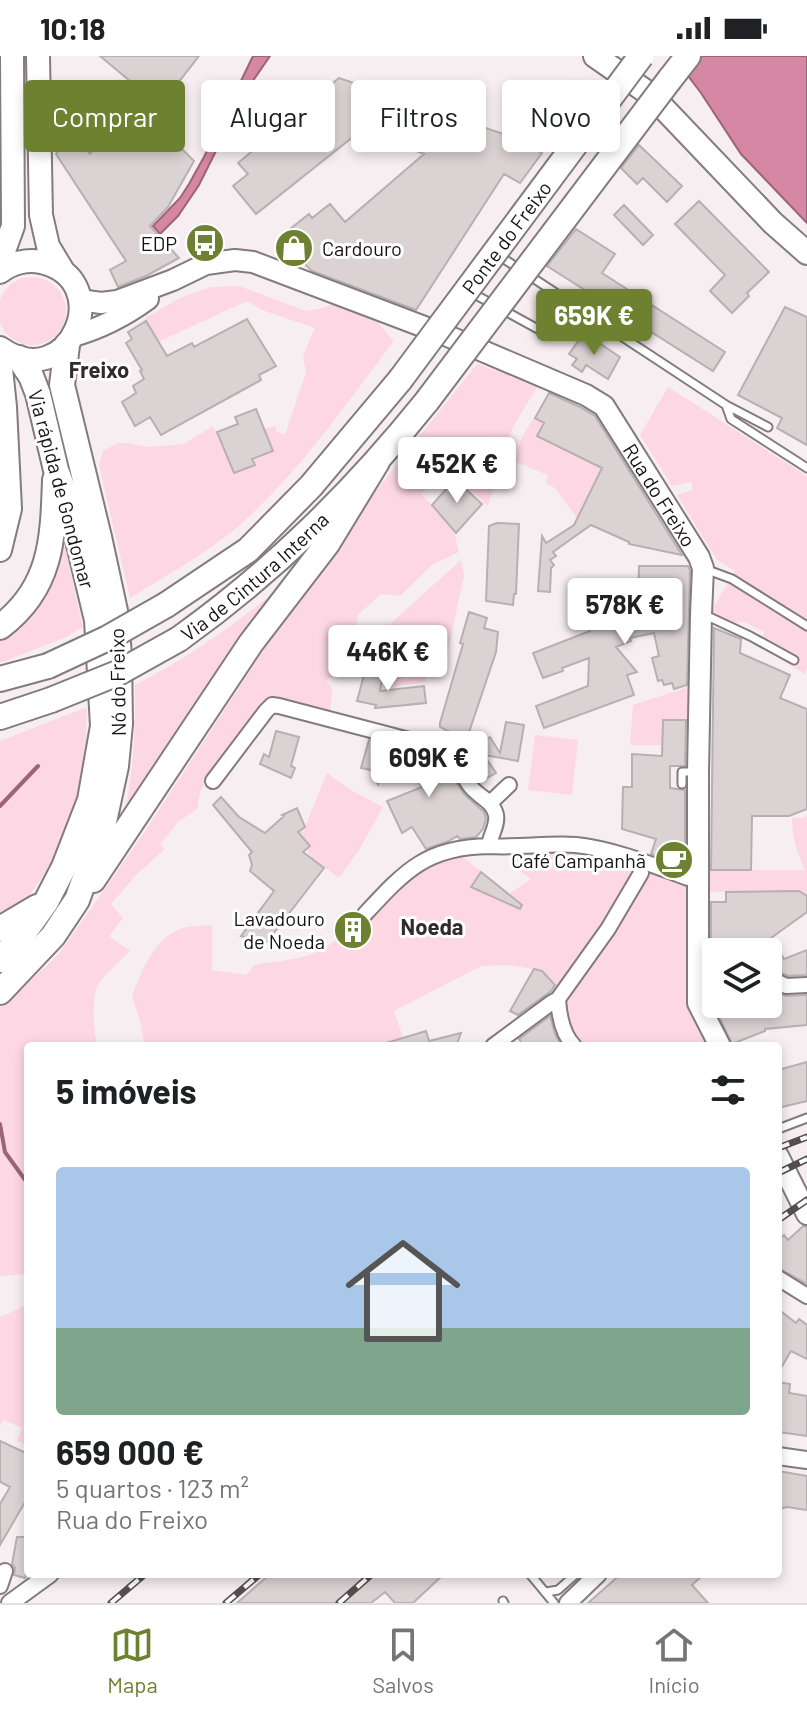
<!DOCTYPE html>
<html lang="pt">
<head>
<meta charset="utf-8">
<style>
  body { margin:0; font-family:Barlow,sans-serif; background:#f6f6f6; color:#202124; height:100vh; display:flex; flex-direction:column; font-size:30px; white-space:nowrap }
  * { box-sizing:border-box; margin:0 }
  p { font-size:26px; color:#757577 }
  .icon { flex:none; width:44px; height:44px; fill:none; stroke:currentColor; stroke-width:2; stroke-linecap:round; stroke-linejoin:round }
  .map { position:relative; flex:1; overflow:hidden }
  .panel { position:absolute; left:24px; top:986px; width:758px; height:536px; display:flex; flex-direction:column; background:#fff; border-radius:8px; box-shadow:0 4px 12px #0003 }
  .panel>* { flex:none }
  .hud { position:absolute; left:24px; top:24px; width:760px; height:72px; display:flex; gap:16px }
  .buttons { position:absolute; left:702px; top:882px; display:grid; gap:16px }
  .buttons a { display:grid; place-items:center; width:80px; height:80px; border-radius:8px; background:#fff; box-shadow:0 4px 12px #0003; font-size:40px }
  .price { position:absolute; translate:-50% -68px; padding:0 18px; border-radius:8px; background:#fff; color:#222; font-size:26px; line-height:52px; filter:drop-shadow(0 2px 4px #0008) }
  .price::after { content:''; position:absolute; left:50%; top:48px; width:24px; height:18px; margin-left:-12px; background:inherit; clip-path:polygon(0 0,100% 0,50% 100%) }
  .price.active { background:#6e8131; color:#fff }
  ul { padding:0; list-style:none }
  li { display:grid; align-content:center; gap:16px; height:424px; padding:0 32px }
  li span { display:grid; place-items:center; height:248px; border-radius:8px; color:#555 }
  li>.icon { margin-inline-start:auto }
  span .icon { width:144px; height:144px; fill:#fffc; stroke-width:1 }
  li b { font-size:34px }
  h2 { display:flex; justify-content:space-between; align-items:center; height:96px; padding:0 32px; font-size:34px }
  .pill { padding:0 28px; border-radius:8px; background:#fff; box-shadow:0 4px 12px #0003; font-size:28px; line-height:72px }
  .pill.active { background:#6e8131; color:#fff }
  .status { display:flex; justify-content:space-between; align-items:center; height:56px; padding:0 40px; background:#fff; direction:ltr }
  .status svg { height:22px; fill:currentColor }
  .menu { display:flex; justify-content:space-around; align-items:center; height:112px; border-top:2px solid #e0e0e0; background:#fff; font-size:22px; color:#757577 }
  .menu a { display:grid; justify-items:center; gap:4px }
  .menu .active { color:#6e8131 }
  .map>svg:first-child { display:block }
</style>
</head>
<body>
<div class="status"><b>10:18</b><svg viewBox="0 0 49 12"><path d="M0 12V9h3v3zM5 12V6h3v6zM10 12V3h3v9zM15 12V0h3v12zM26 1h20v11H26zM47 4h2v5h-2z"/></svg></div>
<div class="map">
<svg width="807" height="1547" viewBox="0 0 807 1547">
  <rect width="100%" height="100%" fill="#f7eef1"/>
  <path fill="#fdd7e4" d="M-2 255a34 34 0 1 1 68 0a34 34 0 1 1-68 0Z
    M239 230 306 255 322 252 340 246 373 261 394 285C346 348 301 414 241 468 208 497 167 519 130 542L99 409 103 395 118 387H127L149 391 184 388 213 370 234 417 254 409 252 403 273 395 264 373 276 370V375L285 379 306 316 303 300 315 272 262 254 247 245 158 286 145 262 180 242 211 231Z
    M477 308 538 330 513 371 488 450 452 417 421 437 454 476 459 496 432 509 400 540 381 538 358 559 353 588 333 622H328L326 627 331 630 332 634 330 659 273 646 254 663 205 727 200 736 197 753 178 766 160 789 165 793 136 819 111 848 123 862 109 880 130 895C120 905 107 916 99 927 91 939 93 977 98 990H28V1218L0 1220V952L58 899 144 777 313 518 363 451Z
    M668 331 807 420V613L805 618 761 592 764 576 744 566 729 567 710 557 735 515 717 504 677 439 693 434 691 426 672 430 640 379Z
    M534 361 544 367 537 380 602 411 577 462 555 432 546 427 548 419 515 406 521 383Z
    M63 483 83 571 64 582 0 607V582Z
    M461 504 464 520 446 603 370 586Z
    M280 532 124 761C133 717 136 674 135 629 187 603 235 568 280 532Z
    M376 594 427 606 426 626 383 632 385 620 383 619 384 614 374 610Z
    M691 630 690 664H663V689H630L633 649Z
    M87 651C86 673 87 697 83 719 78 749 56 802 38 827 28 843 14 855 0 868V685Z
    M535 679 578 684 572 739 528 734Z
    M327 717 351 734 383 751 359 794 339 822 311 801 306 793 309 789 302 780 294 779 305 771Z
    M807 759V840L799 835 706 836 705 814H805C797 796 792 782 792 762H804Z
    M575 793 636 809 637 816 605 872 559 933 542 915 534 913 508 909 481 910 394 955 406 990H145L140 965 132 940C142 915 153 884 180 873 189 869 202 870 212 869V914L246 919 254 909C284 904 315 904 338 882L353 891 368 866 392 838 416 813 443 802 461 800 481 815 471 831 500 844 531 823 517 813 510 798Z
    M648 813 690 828 710 990H583C569 979 566 959 563 941L611 876Z
    M28 1249V1390L17 1385 22 1372 3 1364 0 1370V1261Z"/>
  <path fill="#d687a4" stroke="#9c6478" stroke-width="2" d="M253 0H270L246 35 199 129 178 160 160 178 153 170 180 142 189 128 204 101Z
    M673 0H807V167L741 98 701 37Z"/>
  <g fill="none" stroke-linecap="round" stroke-linejoin="round">
    <path stroke="#9c6478" stroke-width="4" d="M0 750 38 710
      M0 1068 5 1096 28 1128"/>
  </g>
  <path fill="#dbd2d4" stroke="#b7afb1" stroke-width="2" d="M100 0H199L160 50Z
    M339 22 512 81 542 97 520 127 504 118 416 254 312 215 299 203 280 181 309 158 312 162 330 148 345 166 424 98 363 73 256 158 233 130 248 118 238 107Z
    M576 25 591 41 565 77 560 82H556L535 60 552 43 554 46Z
    M128 54 165 93 174 85 194 105 168 151 150 170 179 202 146 220 118 231 110 214 126 205 56 98 73 76 90 98Z
    M639 89 682 130 667 146 643 122 637 128 621 112Z
    M699 145 769 216 747 237 749 240 732 257 710 235 725 219 675 168Z
    M624 149 653 179 643 189 614 159Z
    M576 173 615 198 602 217 725 296 713 315 547 210Z
    M785 251 807 261V389L777 372 782 362 738 339Z
    M247 263 276 310 259 319 261 324 161 379 150 361 135 370 122 346 136 337 133 330 144 323 140 315 142 314 126 287 132 283 128 276 146 265 167 300 192 287 194 291Z
    M584 277 620 301 608 323 586 309 582 316 572 309 577 303 569 298Z
    M549 337 580 351 595 360 682 499 629 488V486L591 469 553 496 556 500 550 504 554 509 551 512 550 536 538 535 542 480 546 487 574 469 602 412 537 380 544 367 535 362Z
    M256 353 273 395 252 403 255 409 234 417 217 376 238 368 235 361Z
    M455 423 482 448 456 477 432 449Z
    M497 467 519 468 516 538H514L513 549 486 545 489 470Z
    M639 510H688L690 514 687 629 674 633 672 627 664 629 662 624 658 625 652 602 659 600 654 577 630 582 631 585 616 591 637 616 627 619 634 639 544 672 536 650 588 630 589 602 562 612 563 615 543 622 533 597 590 575V572L638 553Z
    M469 556 487 562 484 572 498 576 496 596 465 688 454 678 440 671V667L463 588 460 587Z
    M714 572 741 583 740 597 790 619 780 642 807 653V753L789 760H752L751 814H711Z
    M365 615 383 620 380 635 424 630 426 647 375 652 376 649 357 645Z
    M663 664H686L685 710H670V732L685 734V810L651 798 656 783 622 773 623 731H632V698L662 700Z
    M506 666 524 669 518 705 484 699 496 717 480 726 462 698 490 681 500 697Z
    M276 675 299 681 291 710 295 712 291 722 260 708 264 698 269 701Z
    M369 684 427 698 438 702 447 712 464 738 484 756 486 763 483 773 476 781 460 783 457 780 449 785 426 793 412 771 402 777 387 745 422 731 408 702 386 696 378 728 371 714 361 712Z
    M221 741 239 761 265 777 284 760 282 759 297 752 305 771 298 776 310 790 303 796 324 812 267 886 241 880 274 835 250 815 252 809 249 799 252 796 213 749Z
    M481 816 522 849 520 853 471 831Z
    M799 835 807 840V856L771 882 784 903 807 894V919L788 920 768 911V896H752L745 884 725 885V896L720 891 711 890V846H726V836Z
    M534 913 542 915 555 929 551 935 518 959 510 955Z
    M768 932 786 940 807 939V969L765 973V975L732 988 713 948H768Z
    M550 960 555 978 561 989 524 990 519 983Z
    M426 975 429 985 461 977 456 990H386V987Z
    M807 1006V1045L778 1052V1014Z
    M803 1170 807 1171V1228L778 1212V1185L784 1179 788 1184Z
    M778 1253 796 1267 799 1263 807 1269V1303L791 1295 778 1317Z
    M778 1326 790 1328 789 1337 807 1340V1380L778 1376Z
    M0 1385 28 1398V1441L0 1489V1448L10 1431 0 1426Z
    M778 1415 807 1420V1454L787 1451 778 1453Z
    M17 1481H28V1513L25 1522 14 1519 15 1512 12 1508Z
    M270 1518H444L413 1547H395L385 1536 371 1547H237Z
    M621 1518H704L692 1529 708 1547H588Z"/>
  <g fill="none" stroke-linecap="round" stroke-linejoin="round">
    <g stroke="#837b7e" stroke-width="11">
      <path id="service" d="M498 206 501 201 726 349 768 371
        M471 242 474 238 547 278
        M726 349 731 363 807 412
        M705 513 732 523 807 570
        M703 558 750 580 794 604
        M682 728V716H696
        M778 1073 807 1062
        M530 1518 554 1547
        M546 1536 558 1534 576 1518
        M503 1545 504 1547"/>
    </g>
    <g stroke="#837b7e" stroke-width="18">
      <path id="minor" d="M213 725 266 655 272 649 279 650 413 685C424 687 435 688 444 694 456 703 462 719 471 731 479 741 493 745 496 759 498 770 490 779 489 790 518 792 547 787 576 789 614 793 652 809 688 822H699
        M490 747 509 729
        M365 858C405 815 426 791 489 790
        M698 901 716 900
        M768 921 786 930 807 929
        M558 943C559 959 563 979 574 990
        M493 990 551 947 558 943 608 873 641 817
        M778 1222 807 1240
        M0 1530 5 1515"/>
    </g>
    <g stroke="#837b7e" stroke-width="20">
      <path id="tertiary" d="M778 1400 807 1404
        M10 1547 50 1518
        M568 1547 598 1518"/>
    </g>
    <g stroke="#837b7e" stroke-width="24">
      <g id="secondary">
        <path id="s1" d="M80 244 101 247 117 245 173 224 206 208 235 204 253 206 443 278 586 339 604 350 699 501 703 512 701 558 698 716V947L720 990"/>
        <path d="M73 280C99 273 126 259 148 243"/>
        <path d="M778 1100 807 1158"/>
      </g>
    </g>
    <g stroke="#837b7e" stroke-width="26">
      <path id="primary" d="M38 0 41 159 48 190 63 215
        M595 0 651 39 773 167 807 197
        M0 206 13 170 12 0
        M0 216C11 207 27 203 41 206 119 224 69 341 0 292
        M0 303 5 351 10 453 0 494"/>
    </g>
    <g stroke="#837b7e" stroke-width="28">
      <g id="motorway">
        <path d="M670 23 688 0"/>
        <path d="M166 549 248 494 311 430 400 324"/>
        <path d="M0 571C52 532 53 483 55 424"/>
        <path id="s2" d="M179 583C275 514 353 437 427 345"/>
        <path d="M0 623 48 610"/>
        <path d="M0 661 51 644"/>
        <path d="M93 824 251 587 327 488 377 406"/>
        <path d="M0 873 37 851"/>
        <path d="M0 904 23 878 46 846 64 811 90 744 103 670 97 564 70 451 56 414 38 338 31 320 19 302"/>
        <path d="M0 936 53 880 77 844 102 775 116 710 120 668 119 598 115 555 99 481 62 329 67 289"/>
      </g>
    </g>
    <use href="#service" stroke="#fff" stroke-width="7"/>
    <use href="#minor" stroke="#fff" stroke-width="14"/>
    <use href="#tertiary" stroke="#fff" stroke-width="16"/>
    <use href="#secondary" stroke="#fff" stroke-width="20"/>
    <use href="#primary" stroke="#fff" stroke-width="22"/>
    <use href="#motorway" stroke="#fff" stroke-width="24"/>
    <g stroke="#534e50" stroke-width="7">
      <path id="rail" d="M778 1092 807 1081
        M778 1117 807 1103
        M778 1164 807 1144
        M111 1547 145 1518
        M226 1547 260 1518
        M339 1547 372 1518"/>
    </g>
    <use href="#rail" stroke="#fefefe" stroke-width="4" stroke-dasharray="12" stroke-linecap="butt"/>
    <g stroke="#837b7e" stroke-width="28" stroke-linecap="butt">
      <g id="motorway-bridge">
        <path id="s3" d="M400 324 641 0"/>
        <path d="M427 345 670 23"/>
        <path d="M48 610 108 582 166 549"/>
        <path d="M51 644 118 617 179 583"/>
      </g>
    </g>
    <use href="#motorway-bridge" stroke="#fff" stroke-width="24"/>
  </g>
  <defs>
    <g id="bus-disc" transform="scale(2)"><circle r="9.5" fill="#6e8131" stroke="#fefefe"/><path d="M-5-6H5V4H4V6H2V4H-2V6H-4V4H-5ZM-3.5-4V0h7V-4ZM-3.5 1.2v1.5H-2V1.2ZM2 1.2v1.5H3.5V1.2Z" fill="#fff"/></g>
    <g id="shop-disc" transform="scale(2)"><circle r="9.5" fill="#6e8131" stroke="#fefefe"/><path d="M-5-2.5h2.3a2.7 3.5 0 0 1 5.4 0H5L5.5 6h-11ZM-1.5-2.5h3a1.5 2.3 0 0 0-3 0Z" fill="#fff"/></g>
    <g id="cafe-disc" transform="scale(2)"><circle r="9.5" fill="#6e8131" stroke="#fefefe"/><path d="M-5.5-4.5H6V0H3Q3 3.5 0 3.5H-2.5Q-5.5 3.5-5.5 0ZM3-3.2v2h1.7v-2ZM-6 4.5H4V6H-6Z" fill="#fff"/></g>
    <g id="building-disc" transform="scale(2)"><circle r="9.5" fill="#6e8131" stroke="#fefefe"/><path d="M-4-6H4V6H1V3H-1V6H-4ZM-2.5-4.3h1.7v1.8h-1.7ZM.8-4.3h1.7v1.8H.8ZM-2.5-1h1.7V.8h-1.7ZM.8-1h1.7V.8H.8Z" fill="#fff"/></g>
  </defs>
  <g fill-rule="evenodd">
    <use href="#bus-disc" x="205" y="187"/>
    <use href="#shop-disc" x="294" y="192"/>
    <use href="#cafe-disc" x="674" y="804"/>
    <use href="#building-disc" x="353" y="874"/>
  </g>
  <g text-anchor="middle" dominant-baseline="central" stroke-width="6" stroke-linejoin="round" paint-order="stroke">
    <g font-size="20" fill="#151213" stroke="#fefefe">
      <text stroke="none"><textPath href="#s3" startOffset="178">Ponte do Freixo</textPath></text>
      <text transform="translate(62 433) rotate(75)">Via rápida de Gondomar</text>
      <text stroke="none"><textPath href="#s1" startOffset="666">Rua do Freixo</textPath></text>
      <text stroke="none"><textPath href="#s2" startOffset="98">Via de Cintura Interna</textPath></text>
      <text transform="translate(117 626) rotate(-91)">Nó do Freixo</text>
    </g>
    <g font-size="20" fill="#151213" stroke="#fefefe" text-anchor="end">
      <text x="177" y="187">EDP</text>
      <text x="322" y="192" text-anchor="start">Cardouro</text>
      <text x="646" y="804">Café Campanhã</text>
      <text x="325" y="862">Lavadouro<tspan x="325" dy="23">de Noeda</tspan></text>
    </g>
    <g font-size="22" font-weight="bold" fill="#322b2d" stroke="#fefefe">
      <text x="99" y="313">Freixo</text>
      <text x="432" y="870">Noeda</text>
    </g>
  </g>
</svg>
<div class="buttons">
<a><svg class="icon" aria-label="layers" viewBox="0 0 24 24"><path d="M12 4l9 5-9 5-9-5zM3 14l9 5 9-5"/></svg></a>
</div>
<b class="price active" style="left:594px;top:301px">659K €</b>
<b class="price" style="left:457px;top:449px">452K €</b>
<b class="price" style="left:625px;top:590px">578K €</b>
<b class="price" style="left:388px;top:637px">446K €</b>
<b class="price" style="left:429px;top:743px">609K €</b>
<div class="hud">
<a class="pill active">Comprar</a>
<a class="pill">Alugar</a>
<a class="pill">Filtros</a>
<a class="pill">Novo</a>
</div>
<section class="panel">
<h2>5 imóveis<svg class="icon" aria-label="filters" viewBox="0 0 24 24"><path d="M4 7h16M4 17h16"/><circle cx="9" cy="7" r="2"/><circle cx="15" cy="17" r="2"/></svg></h2>
<ul>
<li><span style="background:linear-gradient(#a9c7e8 65%,#7fa58c 0)"><svg class="icon" aria-label="home" viewBox="0 0 24 24"><path d="M3 11l9-7 9 7M6 9v11h12V9"/></svg></span><div><b>659 000 €</b><p>5 quartos · 123 m²</p><p>Rua do Freixo</p></div></li>
</ul>
</section>
</div>
<nav class="menu">
<a class="active"><svg class="icon" aria-label="map" viewBox="0 0 24 24"><path d="M3 6l6-2 6 2 6-2v14l-6 2-6-2-6 2zM9 4v14M15 6v14"/></svg>Mapa</a>
<a><svg class="icon" aria-label="saved" viewBox="0 0 24 24"><path d="M7 4h10v16l-5-4-5 4z"/></svg>Salvos</a>
<a><svg class="icon" aria-label="home" viewBox="0 0 24 24"><path d="M3 11l9-7 9 7M6 9v11h12V9"/></svg>Início</a>
</nav>
</body>
</html>
